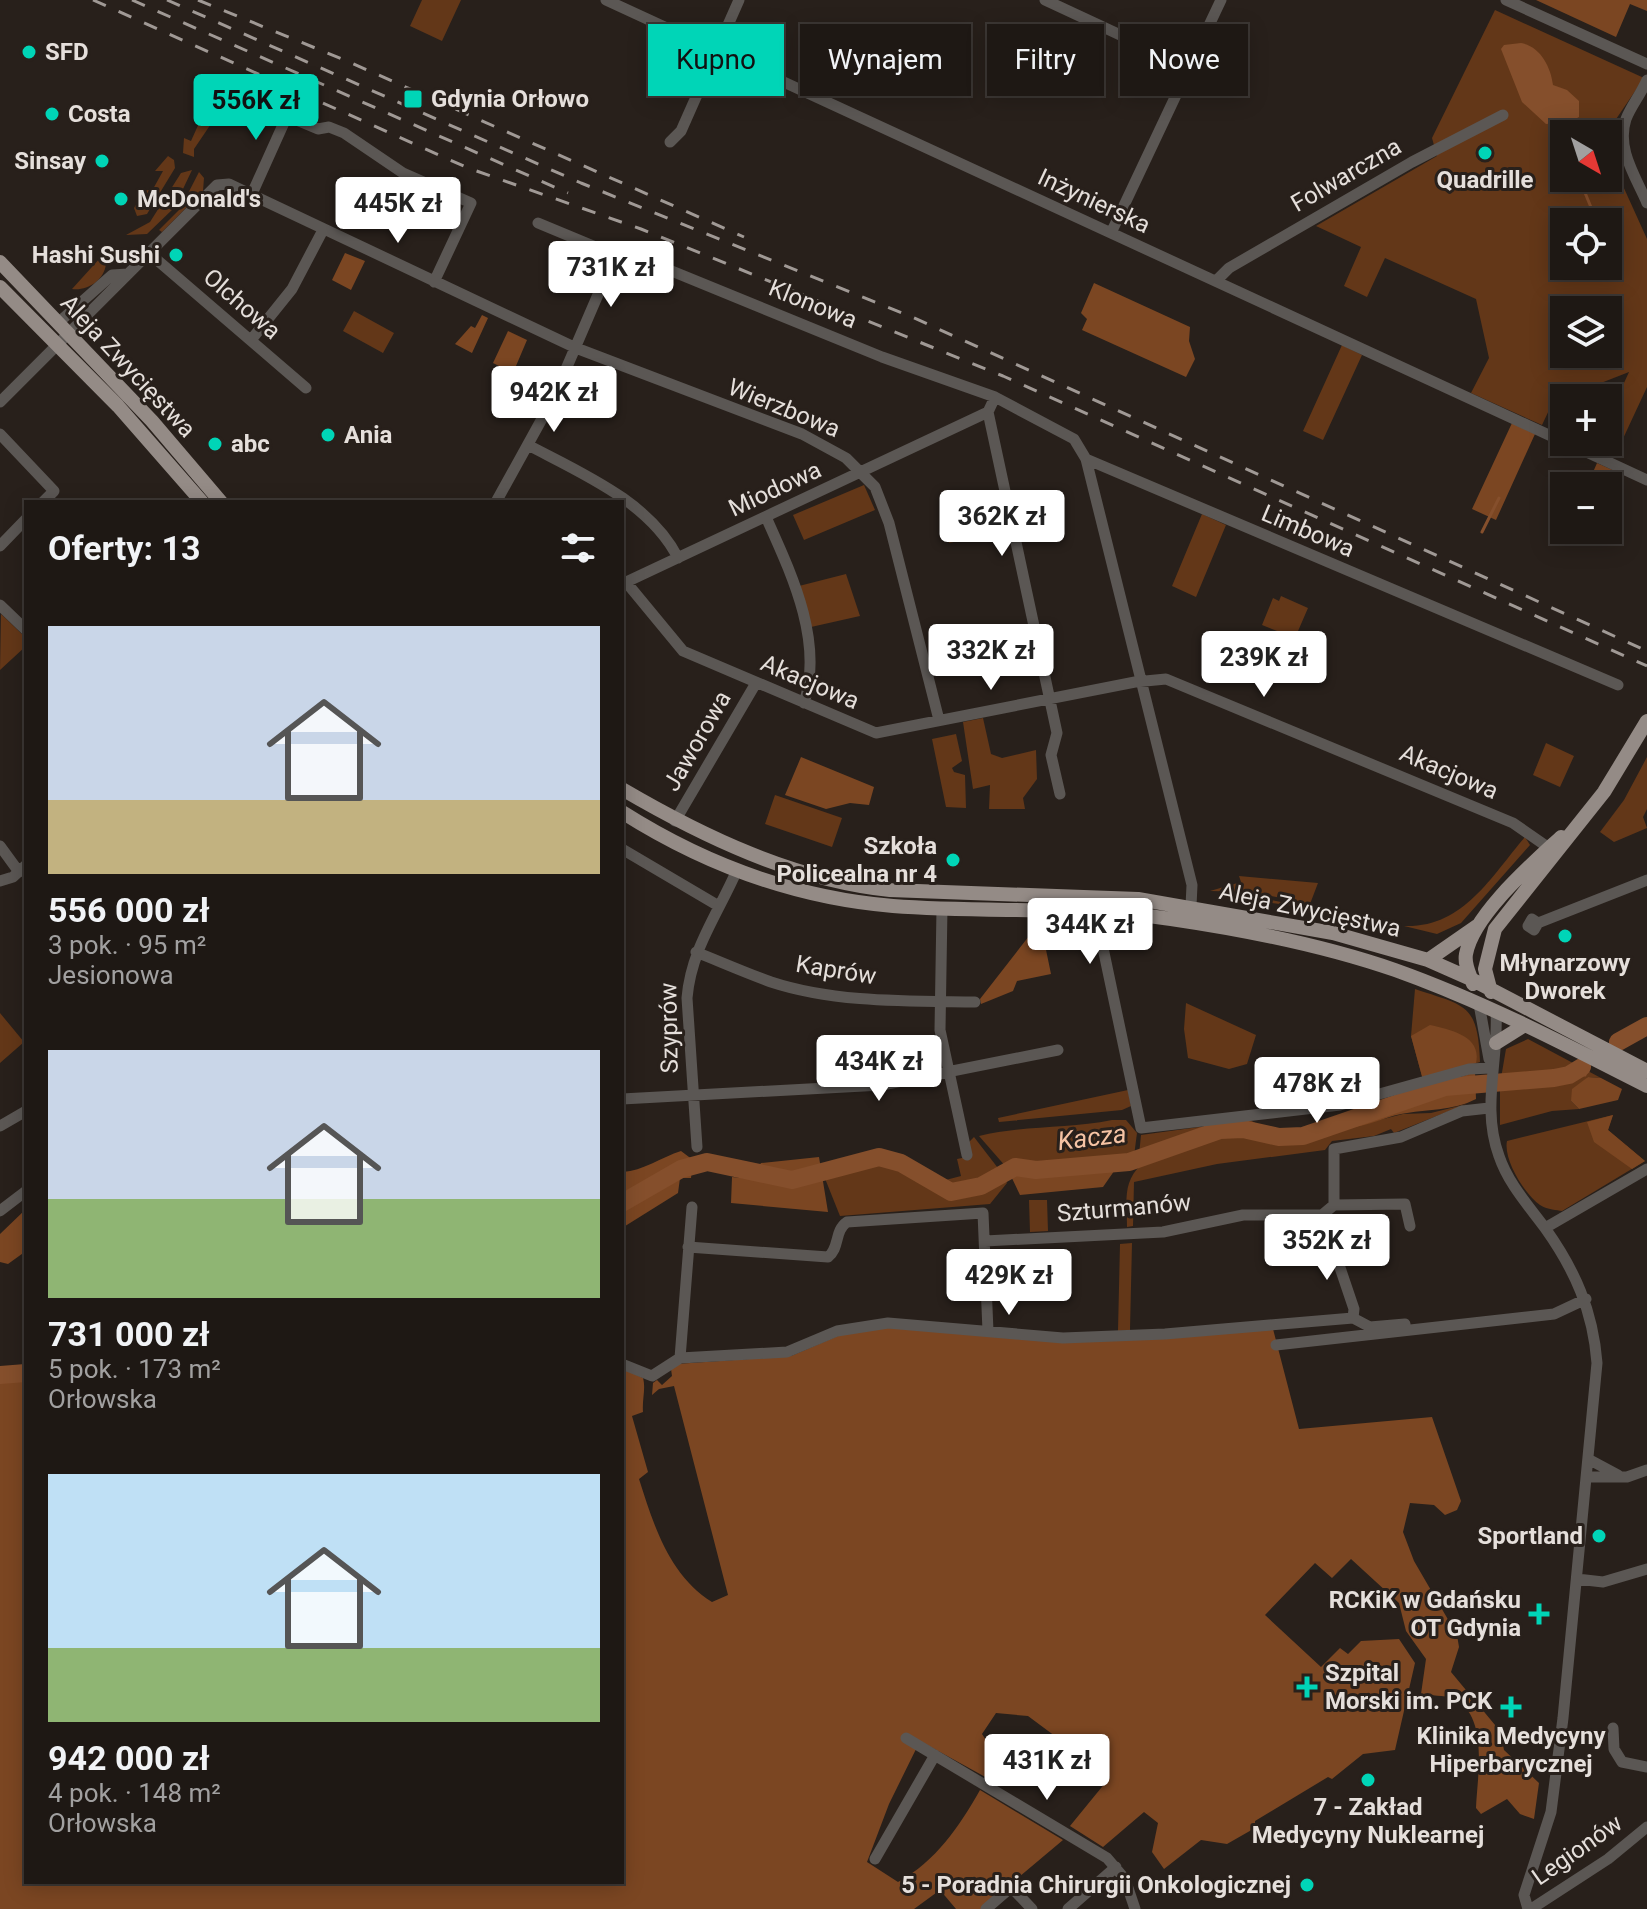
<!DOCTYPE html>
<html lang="pl">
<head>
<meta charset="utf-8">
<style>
  body { margin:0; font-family:Roboto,sans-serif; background:#2b2522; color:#f1f3f6; height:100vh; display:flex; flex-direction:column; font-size:30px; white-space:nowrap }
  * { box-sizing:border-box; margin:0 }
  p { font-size:26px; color:#a1a0a0 }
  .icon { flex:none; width:44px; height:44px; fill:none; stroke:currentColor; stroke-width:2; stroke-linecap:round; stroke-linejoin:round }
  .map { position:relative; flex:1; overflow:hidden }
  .side { position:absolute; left:24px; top:500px; width:600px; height:1384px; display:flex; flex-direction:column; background:#1e1814; border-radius:0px; box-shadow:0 4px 20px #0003,0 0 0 2px #3c3734 }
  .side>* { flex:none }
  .banner { position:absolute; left:648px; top:24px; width:760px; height:72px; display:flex; gap:16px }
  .needle { width:52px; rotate:141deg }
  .fabs { position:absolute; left:1550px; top:120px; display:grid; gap:16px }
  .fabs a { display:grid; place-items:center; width:72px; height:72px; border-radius:0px; background:#1e1814; box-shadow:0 4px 20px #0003,0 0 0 2px #3c3734; font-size:40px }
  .price { position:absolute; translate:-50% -68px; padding:0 18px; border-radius:8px; background:#fff; color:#222; font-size:26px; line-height:52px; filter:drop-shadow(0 2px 4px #0008) }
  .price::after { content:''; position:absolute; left:50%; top:48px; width:24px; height:18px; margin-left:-12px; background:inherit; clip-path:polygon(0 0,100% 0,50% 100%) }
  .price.current { background:#00d5b7; color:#111 }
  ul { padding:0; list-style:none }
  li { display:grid; align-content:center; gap:16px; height:424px; padding:0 24px }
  li span { display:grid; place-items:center; height:248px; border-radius:0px; color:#555 }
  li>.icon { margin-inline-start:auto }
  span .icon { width:144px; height:144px; fill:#fffc; stroke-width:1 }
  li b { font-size:34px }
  h2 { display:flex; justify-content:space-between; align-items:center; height:96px; padding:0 24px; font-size:34px }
  .pill { padding:0 28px; border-radius:0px; background:#1e1814; box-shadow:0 4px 20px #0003,0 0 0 2px #3c3734; font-size:28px; line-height:72px }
  .pill.current { background:#00d5b7; color:#111 }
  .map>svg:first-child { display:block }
</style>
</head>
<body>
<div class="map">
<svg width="1647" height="1909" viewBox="0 0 1647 1909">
  <rect width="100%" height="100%" fill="#28201b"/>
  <path fill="#633718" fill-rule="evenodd" d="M422 0H461L442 41 410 26Z
    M1495 10 1644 78 1610 128 1611 143 1623 186 1647 239V387L1614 458 1594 449 1597 442H1608V418L1629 372 1560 399 1551 406 1542 425 1471 393 1489 358 1476 299 1385 258 1367 297 1344 286 1361 247 1316 226 1437 156 1432 138ZM1564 134H1608V178H1564ZM1564 222H1608V266H1564ZM1564 310H1608V354H1564Z
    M239 91 226 112 201 119 214 93Z
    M225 115 221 121 215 118 194 149V157L183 153 184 138 191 141 200 121Z
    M168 156 174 160 175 168 147 214 137 216 134 208 144 191 153 189 163 171H155Z
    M192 170 174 208 147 234 126 235 150 222 181 173Z
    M199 172 204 178 203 191 162 232 159 230 180 209Z
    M101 257 106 264C104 281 87 291 72 289Z
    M354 311 394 333 383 353 343 331Z
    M1342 345 1362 355 1323 440 1303 431Z
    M864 485 875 510 804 540 793 515Z
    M993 498 1002 532 949 543 942 509Z
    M1202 514 1226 525 1196 597 1172 586Z
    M846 574 860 616 811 627 799 586Z
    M1281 596 1308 608 1295 638 1262 625 1273 598 1279 601Z
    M1 614 26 638V646L0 670Z
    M983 718 991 754 1002 758 1036 750 1037 779 1023 798 1025 809H989L990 785 973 789 963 722Z
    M956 734 962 761 952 768 954 772 965 775 966 808 946 807 932 739Z
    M1546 743 1574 756 1560 787 1533 775Z
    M1647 757V809L1643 817 1647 828 1614 842 1600 832 1624 800Z
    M775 795 842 818 832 847 765 824Z
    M1525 837 1530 845 1461 923 1437 934 1404 926C1463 928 1490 878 1525 837Z
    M1239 876 1318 883 1310 904 1251 892 1210 891 1241 882Z
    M1243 894 1310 908 1218 896Z
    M1415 989C1466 1006 1478 1004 1480 1062L1423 1080 1411 1036Z
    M1186 1003 1256 1035 1247 1064 1229 1069 1188 1058 1184 1029Z
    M0 1013 24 1042 0 1063Z
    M1528 1039 1601 1078 1588 1077 1571 1101 1579 1109 1552 1111 1500 1125V1084L1506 1049Z
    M1128 1090 1131 1106 1122 1110 999 1122 998 1118Z
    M1467 1104 1394 1133 1391 1129 1374 1136 1332 1141 1325 1150 1217 1164 1134 1182 1133 1226 1127 1227C1127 1204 1122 1182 1141 1165L1140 1160C1169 1149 1199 1134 1230 1132 1243 1131 1254 1138 1266 1141 1292 1146 1317 1137 1339 1126L1348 1128 1403 1114 1431 1113Z
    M1613 1115 1608 1130 1645 1161 1562 1211C1557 1210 1548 1210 1540 1205 1525 1195 1503 1159 1507 1141Z
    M1112 1120H1126L1137 1133 1134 1156 1036 1167 1015 1165 1007 1168 979 1136C1024 1125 1068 1129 1112 1120Z
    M1250 1120 1270 1131 1222 1127 1139 1155 1141 1135Z
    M974 1137 1001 1172C984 1184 959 1194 939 1185L938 1182 961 1176 957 1159 972 1156 969 1142Z
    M877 1163C928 1168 939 1222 1003 1175L1007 1183 990 1204 840 1216 824 1176Z
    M1029 1200H1047L1048 1231 1030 1232Z
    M1132 1243 1130 1330 1118 1331 1120 1244Z"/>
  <path fill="#7b4622" d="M1536 0H1647V11L1630 4 1616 37Z
    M345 253 365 261 351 290 332 280Z
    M1094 283 1190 327 1189 341 1195 359 1186 377 1082 330 1087 319 1081 313Z
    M482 315 488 318 472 353 455 344 471 326 475 328Z
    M508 331 527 340 513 373 493 363Z
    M1512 423 1535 434 1496 520 1472 509Z
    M1597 463 1617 472 1608 491V486H1587Z
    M801 757 874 787 869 805 850 803 826 809 785 795Z
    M1029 936 1044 940 1051 974 1017 981 1013 991 981 1004 980 999Z
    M1430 1025C1451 1030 1482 1036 1476 1063L1423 1080 1411 1036Z
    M1475 1072 1476 1099C1453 1111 1426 1109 1401 1114 1380 1118 1361 1131 1339 1126V1121L1348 1115Z
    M1588 1077 1601 1078 1622 1089 1618 1100 1579 1109 1571 1101 1572 1089Z
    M1613 1115 1608 1130 1645 1161 1632 1169 1594 1142 1587 1122Z
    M681 1151 693 1160 691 1178H680L678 1193 622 1228V1167L623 1172C642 1171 662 1157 681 1151Z
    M819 1157 828 1212 731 1203 732 1177 751 1179 761 1163Z
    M1119 1164 1103 1187 1020 1195 1009 1172Z
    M26 1209V1251L8 1264 0 1262V1234Z
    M887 1327 1017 1339 1273 1329 1299 1429 1432 1417 1461 1501 1457 1510 1445 1515 1434 1505 1410 1503 1403 1532 1414 1561 1457 1635 1459 1647 1451 1672 1500 1731 1504 1750 1539 1783 1534 1819 1520 1814 1507 1799 1481 1814 1476 1808C1477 1777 1490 1714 1452 1698 1444 1695 1431 1696 1421 1694L1426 1659 1406 1631 1399 1603 1351 1559 1332 1578 1315 1563 1265 1615 1321 1667 1340 1648 1348 1654 1361 1641 1399 1639 1415 1663 1395 1750 1363 1754 1332 1779 1328 1777 1255 1821V1828L1227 1844 1201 1840 1164 1869 1152 1852 1158 1823 1144 1812 1103 1847 1070 1826 1110 1777 1028 1716 996 1713 982 1734 1000 1761 989 1779 920 1741 889 1804 867 1862 898 1882C936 1861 959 1827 980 1790L1063 1840 981 1909H956L940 1890 914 1909H0V1377L26 1369V1882H622V1368L643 1378C646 1389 642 1399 643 1412L632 1416 648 1472 639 1479C654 1526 669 1575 712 1602L728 1595 674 1386 659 1389 652 1395 653 1383 657 1380 662 1385 672 1376 671 1369 676 1364 791 1356 840 1335Z"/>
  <path fill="#854f2c" d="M1521 43C1540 46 1551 67 1553 85L1567 90 1579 101V117L1569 122 1546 124 1522 102 1501 49 1504 45Z"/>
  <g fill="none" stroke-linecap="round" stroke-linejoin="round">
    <path stroke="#854f2c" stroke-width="3" d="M1579 178 1597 222
      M1608 249 1610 254
      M1482 532 1499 498
      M1573 1073 1585 1075"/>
    <path stroke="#854f2c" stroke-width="18" d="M1618 1042 1647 1026
      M622 1203 681 1169 707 1162 792 1180 879 1157 901 1163 951 1192 981 1186 1015 1167 1036 1170 1129 1162 1220 1130 1243 1129 1279 1137 1303 1136 1445 1087 1554 1078 1569 1075 1582 1067
      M0 1375 26 1373"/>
    <path stroke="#5b5754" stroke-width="11" d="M606 0 1564 442
      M1045 0 1189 67
      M1506 0 1647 64
      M1647 80C1641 94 1631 106 1626 119 1616 149 1636 177 1647 203
      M670 142 681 131 739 0
      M251 196 287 116 318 129 329 127 344 133 403 173 471 203 434 282
      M538 223 615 255
      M1111 233 1221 0
      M149 253 306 388
      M615 255 630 254 882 357 995 397 1074 439 1086 459 1192 885 1191 906
      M1216 281 1229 268 1412 162 1503 115
      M59 322 112 275 128 274
      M251 340 292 289 323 230
      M995 397 988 412 1057 733 1051 755 1060 794
      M0 402 217 185 229 184 576 348 802 434 846 458 875 487 889 523 939 720
      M0 434 54 491 43 502
      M1565 442 1647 480
      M528 445C581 473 650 502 678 558
      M1086 459 1618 685
      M496 502 554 397 615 255
      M766 517C791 573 824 641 804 703
      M0 546 26 519
      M626 582 683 651 876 733 1135 682 1166 679 1513 823 1549 848
      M622 584 988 412
      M0 605 26 630
      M675 821 756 683
      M0 846 19 872
      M622 849 717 905
      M0 881 13 877 26 865
      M942 908 940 1030 967 1155
      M1100 913 1099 929 1141 1128 1340 1105 1469 1069 1491 1068
      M1538 923 1532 919 1528 926 1534 930 1538 923 1647 880
      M696 952C721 962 746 973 771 982 835 1003 908 1001 975 1002
      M1479 1004 1489 1059
      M1496 1011C1499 1061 1481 1107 1499 1156 1508 1183 1528 1205 1545 1228 1575 1270 1593 1311 1597 1363L1563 1718 1551 1812 1524 1895 1528 1909
      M622 1099 882 1085 1058 1050
      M0 1126 26 1111
      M697 1147 687 998C691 949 718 914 737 870
      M1334 1205 1405 1204 1410 1226
      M0 1211 26 1191
      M1326 1213 1332 1244 1354 1309 1353 1318
      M1314 1216 1332 1244
      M1545 1228 1647 1169
      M985 1241 1163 1232 1243 1215H1322L1334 1205V1149L1401 1137 1462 1111 1489 1108
      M688 1247 828 1257C840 1248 834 1231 847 1222L983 1213 988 1331
      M1353 1318 1370 1327 1405 1324
      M1276 1345 1554 1314 1586 1299
      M680 1358 692 1207
      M622 1364 652 1376 680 1358 787 1352 837 1331 888 1323 1063 1338 1165 1334 1353 1318
      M1590 1460 1618 1475
      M1587 1477H1627L1647 1470
      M1577 1579 1603 1582 1647 1569
      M1613 1728 1614 1749 1622 1762 1647 1767
      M906 1738 1107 1858 1125 1879 1135 1909
      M875 1859 935 1755
      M986 1909 1009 1889 1014 1890 1032 1909
      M1068 1909 1116 1867
      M1531 1909 1608 1859 1647 1827"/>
    <path stroke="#948b86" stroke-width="14" d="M0 262 152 421 221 502
      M0 287 118 406 202 502
      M622 789C704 837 794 880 890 890L1138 899 1333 933 1428 960 1471 979 1647 1071
      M622 812C704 864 796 898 893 906 985 913 1079 906 1171 919 1246 930 1323 945 1395 970 1482 1001 1565 1044 1647 1086
      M1428 960 1477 926
      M1473 984C1470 974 1464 965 1466 954 1473 915 1532 864 1561 837
      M1491 992 1485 969 1495 929 1604 792 1647 721
      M1496 1043 1525 1025"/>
    <path stroke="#a09995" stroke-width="3" stroke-dasharray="14 14" stroke-linecap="butt" d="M93 0 468 168 641 229 1003 376 1647 666
      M132 0 568 193
      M167 0 581 183 912 317 1647 651
      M198 0 347 61 744 237"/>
  </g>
  <g fill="#00d5b7" stroke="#28201b" stroke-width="3">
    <circle cx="29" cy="52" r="8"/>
    <rect x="403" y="89" width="20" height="20" rx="4"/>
    <circle cx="52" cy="114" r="8"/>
    <circle cx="1485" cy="153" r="8"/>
    <circle cx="102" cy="161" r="8"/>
    <circle cx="121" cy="199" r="8"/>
    <circle cx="176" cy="255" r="8"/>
    <circle cx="328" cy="435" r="8"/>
    <circle cx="215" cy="444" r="8"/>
    <circle cx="953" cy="860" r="8"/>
    <circle cx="1565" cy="936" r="8"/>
    <circle cx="1599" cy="1536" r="8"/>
    <path d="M1535 1602h8v8h8v8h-8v8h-8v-8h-8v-8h8z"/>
    <path d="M1303 1675h8v8h8v8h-8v8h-8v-8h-8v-8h8z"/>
    <path d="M1507 1695h8v8h8v8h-8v8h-8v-8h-8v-8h8z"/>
    <circle cx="1368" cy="1780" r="8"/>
    <circle cx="1307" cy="1885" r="8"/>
  </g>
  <g text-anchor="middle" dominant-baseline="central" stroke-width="6" stroke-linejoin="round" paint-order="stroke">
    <g font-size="24" font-weight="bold" fill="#e5dfdb" stroke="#28201b" text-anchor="start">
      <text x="45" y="52">SFD</text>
      <text x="431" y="99">Gdynia Orłowo</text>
      <text x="68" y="114">Costa</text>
      <text x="86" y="161" text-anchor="end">Sinsay</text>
      <text x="1485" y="180" text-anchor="middle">Quadrille</text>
      <text x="137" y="199">McDonald's</text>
      <text x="160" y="255" text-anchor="end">Hashi Sushi</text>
      <text x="344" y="435">Ania</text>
      <text x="231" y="444">abc</text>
      <text x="937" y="846" text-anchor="end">Szkoła<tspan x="937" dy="28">Policealna nr 4</tspan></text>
      <text x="1565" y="963" text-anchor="middle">Młynarzowy<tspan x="1565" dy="28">Dworek</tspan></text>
      <text x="1583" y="1536" text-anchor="end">Sportland</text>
      <text x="1521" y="1600" text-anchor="end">RCKiK w Gdańsku<tspan x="1521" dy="28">OT Gdynia</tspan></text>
      <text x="1325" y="1673">Szpital<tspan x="1325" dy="28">Morski im. PCK</tspan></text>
      <text x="1511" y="1736" text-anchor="middle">Klinika Medycyny<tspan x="1511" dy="28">Hiperbarycznej</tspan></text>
      <text x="1368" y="1807" text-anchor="middle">7 - Zakład<tspan x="1368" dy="28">Medycyny Nuklearnej</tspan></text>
      <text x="1291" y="1885" text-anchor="end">5 - Poradnia Chirurgii Onkologicznej</text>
    </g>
    <g font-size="24" fill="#e5dfdb" stroke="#28201b">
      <text transform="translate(1346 175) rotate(-30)">Folwarczna</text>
      <text transform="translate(1094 201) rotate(25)">Inżynierska</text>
      <text transform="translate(242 304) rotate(41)">Olchowa</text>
      <text transform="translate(813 304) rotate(22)">Klonowa</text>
      <text transform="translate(128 366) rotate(47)">Aleja Zwycięstwa</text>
      <text transform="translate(784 408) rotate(22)">Wierzbowa</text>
      <text transform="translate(775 489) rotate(-25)">Miodowa</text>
      <text transform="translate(1308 531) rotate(23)">Limbowa</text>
      <text transform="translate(810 682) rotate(23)">Akacjowa</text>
      <text transform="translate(697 741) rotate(-60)">Jaworowa</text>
      <text transform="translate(1449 772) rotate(23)">Akacjowa</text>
      <text transform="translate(1310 910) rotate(12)">Aleja Zwycięstwa</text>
      <text transform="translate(836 970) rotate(9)">Kaprów</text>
      <text transform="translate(669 1028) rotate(-91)">Szyprów</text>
      <text transform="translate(1124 1208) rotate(-5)">Szturmanów</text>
      <text transform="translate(1577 1850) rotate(-35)">Legionów</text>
    </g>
    <g font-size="26" font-style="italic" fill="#f5c3a4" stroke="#28201b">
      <text transform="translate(1092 1137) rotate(-7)">Kacza</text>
    </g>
  </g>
</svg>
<div class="fabs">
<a><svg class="needle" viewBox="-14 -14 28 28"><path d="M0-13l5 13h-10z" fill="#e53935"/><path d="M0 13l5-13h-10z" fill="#a1a0a0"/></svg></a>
<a><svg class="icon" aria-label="locate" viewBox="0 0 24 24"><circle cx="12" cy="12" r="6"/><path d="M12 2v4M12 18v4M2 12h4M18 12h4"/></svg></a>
<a><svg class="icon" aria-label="layers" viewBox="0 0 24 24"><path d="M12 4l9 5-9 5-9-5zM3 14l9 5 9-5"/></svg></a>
<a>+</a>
<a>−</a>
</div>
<b class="price current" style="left:256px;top:142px">556K zł</b>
<b class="price" style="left:398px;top:245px">445K zł</b>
<b class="price" style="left:611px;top:309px">731K zł</b>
<b class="price" style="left:554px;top:434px">942K zł</b>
<b class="price" style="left:1002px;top:558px">362K zł</b>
<b class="price" style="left:991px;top:692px">332K zł</b>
<b class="price" style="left:1264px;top:699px">239K zł</b>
<b class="price" style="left:1090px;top:966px">344K zł</b>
<b class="price" style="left:879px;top:1103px">434K zł</b>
<b class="price" style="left:1317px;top:1125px">478K zł</b>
<b class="price" style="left:1327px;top:1282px">352K zł</b>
<b class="price" style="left:1009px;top:1317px">429K zł</b>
<b class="price" style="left:1047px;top:1802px">431K zł</b>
<div class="banner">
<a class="pill current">Kupno</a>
<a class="pill">Wynajem</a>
<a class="pill">Filtry</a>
<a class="pill">Nowe</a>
</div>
<section class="side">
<h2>Oferty: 13<svg class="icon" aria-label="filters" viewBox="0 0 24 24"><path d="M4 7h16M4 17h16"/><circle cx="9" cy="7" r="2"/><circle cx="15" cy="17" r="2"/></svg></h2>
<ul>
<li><span style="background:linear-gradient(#c9d6e8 70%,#c2b280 0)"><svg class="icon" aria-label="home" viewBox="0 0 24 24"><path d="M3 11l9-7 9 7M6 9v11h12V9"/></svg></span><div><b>556 000 zł</b><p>3 pok. · 95 m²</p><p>Jesionowa</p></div></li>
<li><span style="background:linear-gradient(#c9d6e8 60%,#8fb573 0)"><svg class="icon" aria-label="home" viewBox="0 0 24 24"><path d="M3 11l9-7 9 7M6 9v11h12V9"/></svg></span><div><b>731 000 zł</b><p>5 pok. · 173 m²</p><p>Orłowska</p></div></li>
<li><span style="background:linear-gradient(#bfe0f5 70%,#8fb573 0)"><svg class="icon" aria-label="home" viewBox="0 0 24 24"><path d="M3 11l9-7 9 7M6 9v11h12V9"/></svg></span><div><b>942 000 zł</b><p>4 pok. · 148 m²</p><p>Orłowska</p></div></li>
</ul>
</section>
</div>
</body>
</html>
